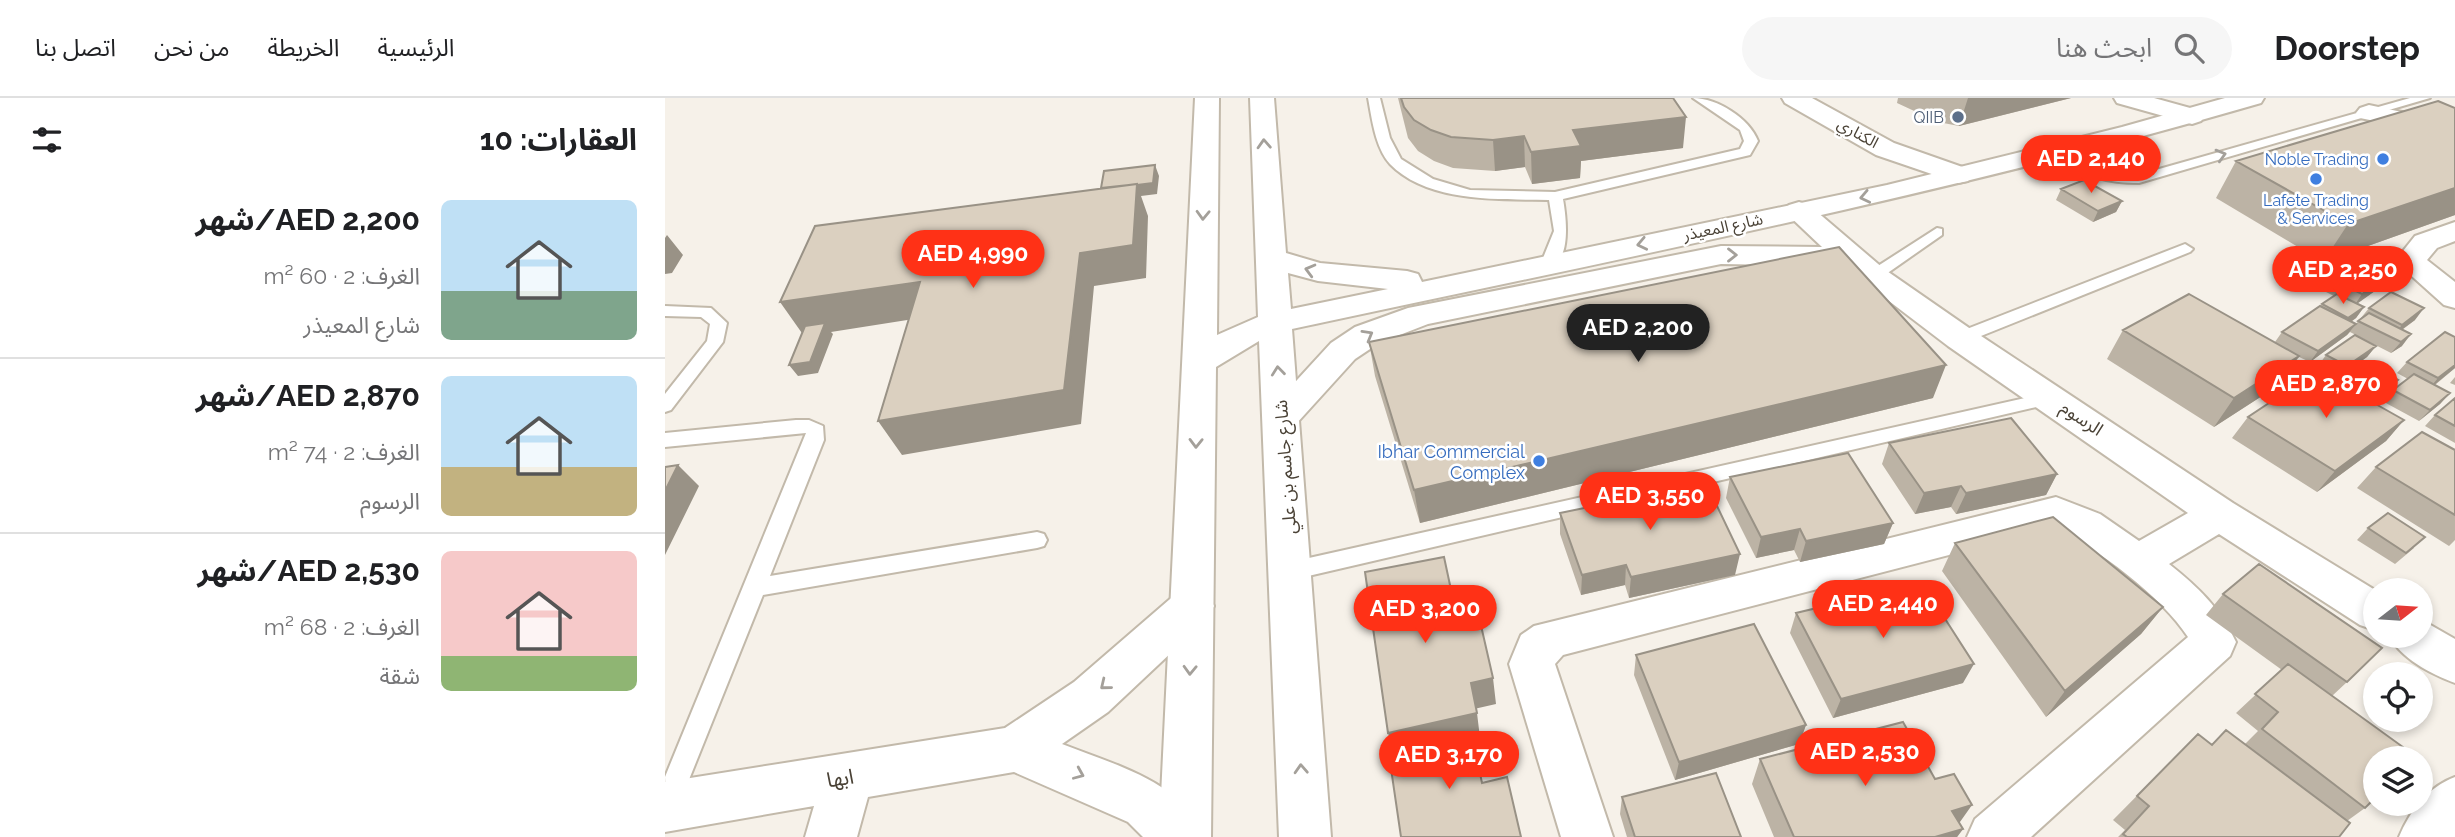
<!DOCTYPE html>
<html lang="ar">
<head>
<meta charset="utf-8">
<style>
  body { margin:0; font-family:Raleway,"Noto Sans Arabic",sans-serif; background:#f6f6f6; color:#202124; direction:rtl; height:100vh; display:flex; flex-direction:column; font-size:26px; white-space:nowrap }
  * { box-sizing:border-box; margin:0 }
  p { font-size:23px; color:#757577 }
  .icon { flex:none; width:38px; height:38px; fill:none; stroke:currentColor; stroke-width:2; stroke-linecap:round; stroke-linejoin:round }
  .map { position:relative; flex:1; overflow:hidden; direction:ltr }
  .panel { display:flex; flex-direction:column; background:#fff; width:665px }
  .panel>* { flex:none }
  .needle { width:46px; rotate:73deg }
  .tools { position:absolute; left:1698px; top:480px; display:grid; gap:14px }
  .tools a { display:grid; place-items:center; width:70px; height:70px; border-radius:50%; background:#fff; box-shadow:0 4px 10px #0003; font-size:35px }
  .price { position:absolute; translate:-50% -60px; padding:0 16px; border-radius:24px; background:#ff3116; color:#fff; font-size:23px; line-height:46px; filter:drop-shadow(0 2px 4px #0008) }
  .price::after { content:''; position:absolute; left:50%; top:42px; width:21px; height:16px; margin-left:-10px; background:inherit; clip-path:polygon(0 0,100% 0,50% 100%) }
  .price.selected { background:#222; color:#fff }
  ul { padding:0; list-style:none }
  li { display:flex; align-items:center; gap:21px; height:175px; padding:0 28px }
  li+li { border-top:2px solid #e0e0e0 }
  li span { display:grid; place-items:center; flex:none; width:196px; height:140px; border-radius:10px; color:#555 }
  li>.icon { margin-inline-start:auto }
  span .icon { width:84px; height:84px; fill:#fffc; stroke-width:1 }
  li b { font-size:30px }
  h2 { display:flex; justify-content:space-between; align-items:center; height:84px; padding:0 28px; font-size:30px }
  header { display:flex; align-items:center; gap:42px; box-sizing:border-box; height:98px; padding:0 35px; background:#fff; border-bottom:2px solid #e0e0e0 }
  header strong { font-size:33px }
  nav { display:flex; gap:38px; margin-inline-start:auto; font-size:24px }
  .search { width:490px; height:63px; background:#f6f6f6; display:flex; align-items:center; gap:18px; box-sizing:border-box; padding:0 24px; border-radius:38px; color:#757577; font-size:26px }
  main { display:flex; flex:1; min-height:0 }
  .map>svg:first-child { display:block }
</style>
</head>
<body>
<header>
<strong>Doorstep</strong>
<div class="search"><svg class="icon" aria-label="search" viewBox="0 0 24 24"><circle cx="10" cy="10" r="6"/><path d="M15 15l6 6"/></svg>ابحث هنا</div>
<nav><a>الرئيسية</a><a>الخريطة</a><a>من نحن</a><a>اتصل بنا</a></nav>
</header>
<main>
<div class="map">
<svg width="1790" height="739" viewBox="0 0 1790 739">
  <rect width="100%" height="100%" fill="#f6f1e9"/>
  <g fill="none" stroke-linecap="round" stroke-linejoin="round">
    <g stroke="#c2b9aa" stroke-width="4">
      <path id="service" d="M703 0H715L725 40 736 61 768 81 805 92 890 94 1075 51 1079 43 1075 32 1028 0C1052 0 1084 20 1093 43L1085 57 898 101C901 118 907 163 884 170L876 165 889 133 884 102C834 101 763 105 725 66 710 49 707 21 703 0Z
        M1745 0H1765L1474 85C1446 85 1419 81 1401 57L1405 47H1415V57L1426 67 1442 74 1473 77Z
        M1272 130 1277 131V137L1214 181H1202V175Z
        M1520 146 1528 151 1525 154 1301 244 1295 245 1287 240 1289 236Z
        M0 208 46 210 62 225 58 244 6 312 0 314V296L42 243 45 226 36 219 0 218Z
        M1387 294 1393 296 1396 300 1393 304 626 482 619 479 615 473 619 467 626 464Z
        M131 322H144L158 328 159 342 105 478 372 434 379 436 382 442 379 448 372 450 98 497 11 714 2 717 0 679 141 335 0 349V335Z"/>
    </g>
    <g stroke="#c2b9aa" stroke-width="4">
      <path id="minor" d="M1117 0H1147L1229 45 1303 71 1307 77 1303 83 1293 85 1211 57 1120 5Z
        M1449 0H1489L1536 13 1540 18 1536 23 1527 26 1452 5Z
        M1704 7 1765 20 1790 30V47L1749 31 1695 20 1691 15 1695 10Z
        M1134 104 1144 107 1219 171 1307 232 1568 405 1710 492V532L1695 527 1554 436 1504 466C1533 489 1555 510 1571 544L1565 558 1366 739H1302L1310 721 1523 539C1497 499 1432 449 1388 430L898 557 890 566 948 739H896L844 566 856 537 869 528 1391 399 1435 416 1474 443 1523 415 1283 248 1178 168 1056 166 763 226 714 245 690 261 631 326 618 330 605 326 600 317 666 245 690 229 743 210 1056 148 1157 149 1119 113 1124 107Z
        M1790 124V143L1772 150 1762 162 1790 184V210L1779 207 1730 163 1750 138Z
        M527 490 542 495 549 508 542 521 443 614 397 646C448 666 518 684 541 739H478L463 724 349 674 203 699 192 739H140L149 708 0 734V684L340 630 409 584 512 495Z
        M1755 521 1790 541V585C1766 576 1735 560 1724 537H1755Z
        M1790 679V739H1734C1745 713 1763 689 1790 679Z"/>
    </g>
    <g stroke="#c2b9aa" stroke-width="4">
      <path id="tertiary" d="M530 0H554L552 237 593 219 585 0H609L621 155 655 165 742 173 753 176 757 184 1222 87 1457 29 1560 0H1599L1596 5C1277 98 952 161 627 231L666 739H614L594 243 551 269 546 739H494ZM623 175 653 183 723 191 626 211Z"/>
    </g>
    <use href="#service" fill="#fff" fill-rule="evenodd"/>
    <use href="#minor" fill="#fff" fill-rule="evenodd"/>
    <use href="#tertiary" fill="#fff" fill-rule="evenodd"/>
  </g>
  <path fill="#bcb3a5" d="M733 0H1008L1018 50 916 63 915 80 867 86 860 69 830 73 788 70 769 63 753 53 743 40Z
    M1233 0H1406L1294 28 1273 24 1232 5Z
    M1790 10V117L1658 164 1551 100 1571 63Z
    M1396 91 1457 103 1451 114 1428 124 1391 102Z
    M1657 176 1717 188 1692 205 1699 209 1691 220 1686 224 1691 226 1704 210 1750 222 1737 232V248L1726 255 1685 234 1682 237 1645 264 1634 259 1614 287 1549 329 1442 261 1458 232 1610 244 1617 234 1669 198 1649 188Z
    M1790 239V270L1770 287 1785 295 1775 306 1754 323 1719 304 1728 292 1743 281 1732 275 1742 264Z
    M704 244 1268 300 755 425 710 278Z
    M1711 248 1702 259 1674 279 1653 268 1661 257Z
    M1686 272 1733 282 1724 293 1712 302 1677 283Z
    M1790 279V287L1785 285Z
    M1790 300V345L1760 328 1770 317Z
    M1583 319 1739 322 1721 343 1652 394 1567 340Z
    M1224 345 1392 376 1381 397 1291 416 1286 409 1250 416 1217 366Z
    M1790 352V442L1784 448 1692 390 1711 369Z
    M1065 379 1228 425 1219 446 1135 464 1129 452 1091 460 1061 400Z
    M895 415 1070 477 964 500 960 487 916 497 895 436Z
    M1703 430 1749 450 1730 466 1692 442Z
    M1290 445 1498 509 1476 536 1381 619 1277 473Z
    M1558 496 1682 584 1667 598 1700 710 1682 723 1674 739H1453L1460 732 1448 722 1533 636 1546 647 1561 632 1580 646 1593 633 1571 615 1617 572 1541 517Z
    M1131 515 1298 585 1168 620 1125 535Z
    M971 557 1141 627 1134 646 1010 682 969 577Z
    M1095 661 1294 725 1298 731 1292 739H1109L1087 686Z
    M957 699 1076 739H962L955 716Z"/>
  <path fill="#999286" d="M1303 0H1406L1294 28Z
    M1021 19 1018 50 916 63 915 80 867 86 866 54 908 32Z
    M859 38 860 69 830 73 828 42Z
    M490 67 494 78 492 96 476 98 483 118 481 180 429 188 416 326 237 357 213 323 415 155 472 86Z
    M1790 90V117L1658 164 1683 126Z
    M1457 103 1451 114 1428 124 1433 113Z
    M2 137 18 157 7 175 0 176V140Z
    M1726 177 1717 188 1689 208 1697 196Z
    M255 184 274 217 166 234 168 236 153 275 133 278 124 267 139 238 115 204Z
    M1699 209 1691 220 1675 231 1683 220Z
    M1759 210 1750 222 1728 238 1737 227Z
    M1691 226 1682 237 1645 264 1653 253Z
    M1746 236 1737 248 1726 255 1736 244Z
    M1711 248 1702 259 1674 279 1682 268Z
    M1634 258 1614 287 1549 329 1569 300Z
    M1281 267 1268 300 755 425 749 392Z
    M1790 267V270L1763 292 1773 280Z
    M1733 282 1724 293 1712 302 1721 291Z
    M1785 295 1775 306 1754 323 1765 312Z
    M1739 322 1721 343 1652 394 1670 373Z
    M13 367 34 388 0 457V393Z
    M1392 376 1381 397 1291 416 1301 395Z
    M1296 388 1286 409 1250 416 1259 395Z
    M1228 425 1219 446 1135 464 1141 443Z
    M1135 431 1129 452 1091 460 1096 439Z
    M1075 456 1070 477 964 500 966 479Z
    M961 467 960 487 916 497 917 477Z
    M1498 509 1476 536 1381 619 1400 593Z
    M1309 566 1298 585 1168 620 1176 601Z
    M828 580 831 606 809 611 806 585Z
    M812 615 815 640 730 660 723 635Z
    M1141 627 1134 646 1010 682 1014 664Z
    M1307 707 1290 731 1287 713Z
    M1298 731 1292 739H1270Z"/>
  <path fill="#dbd0c0" stroke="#999286" stroke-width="2" d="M736 0H1008L1021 19 908 32 916 48 866 54 859 38 828 42 786 39 766 32 749 22 739 9Z
    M1773 3 1790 10V90L1683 126 1571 63Z
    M490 67 488 85 472 87V86L436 90 439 73Z
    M1419 82 1457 103 1433 113 1396 91Z
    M472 86 468 147 415 155 399 292 213 323 255 184 115 204 150 128Z
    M1174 149 1281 267 749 392 704 244Z
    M1686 158 1726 177 1697 196 1657 176Z
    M1726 194 1759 210 1737 227 1704 210Z
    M1524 196 1634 258 1569 300 1458 232Z
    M1672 196 1699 209 1683 220 1657 206Z
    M1655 208 1691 226 1653 253 1617 234Z
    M1704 215 1746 236 1736 244 1693 223Z
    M160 225 145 264 124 267 140 228Z
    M1780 234 1790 239V267L1773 280 1742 264Z
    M1690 237 1711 248 1682 268 1661 257Z
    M1698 263 1733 282 1721 291 1686 272Z
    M1652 273 1739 322 1670 373 1583 319Z
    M1749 276 1785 295 1765 312 1728 292Z
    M1790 300V328L1770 317Z
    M1346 320 1392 376 1301 395 1296 388 1259 395 1224 345Z
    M1757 334 1790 352V417L1711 369Z
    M1183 355 1228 425 1141 443 1135 431 1096 439 1065 379Z
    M13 367 0 393V369Z
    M1041 385 1075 456 966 479 961 467 917 477 895 415Z
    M1723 415 1760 439 1741 455 1703 430Z
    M1388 419 1498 509 1400 593 1290 445Z
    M779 459 788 501 809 497 828 580 806 585 812 615 723 635 700 474Z
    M1594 466 1717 550 1682 584 1558 496Z
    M1257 485 1309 566 1176 601 1131 515Z
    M1089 526 1141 627 1014 664 971 557Z
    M1623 566 1749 657 1746 660H1710V700L1700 710 1597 631 1613 614 1590 596Z
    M1238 624 1270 681 1289 676 1307 707 1287 713 1298 731 1270 739H1129L1095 661Z
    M806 632 817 685 842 679 856 739H736L723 650Z
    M1561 632 1685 725 1674 739H1462L1458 736 1484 708 1472 698 1533 636 1547 647Z
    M1051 675 1076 739H970L957 699Z"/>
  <defs><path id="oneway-chevron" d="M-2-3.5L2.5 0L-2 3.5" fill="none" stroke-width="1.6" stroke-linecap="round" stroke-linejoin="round" transform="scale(1.75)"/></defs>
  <g stroke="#a4a09a">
    <use href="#oneway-chevron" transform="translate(599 46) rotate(-93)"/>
    <use href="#oneway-chevron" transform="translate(1556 57) rotate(-16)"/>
    <use href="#oneway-chevron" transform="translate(1200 99) rotate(168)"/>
    <use href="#oneway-chevron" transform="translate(538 117) rotate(92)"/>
    <use href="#oneway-chevron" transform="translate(977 146) rotate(168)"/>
    <use href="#oneway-chevron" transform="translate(1067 157)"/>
    <use href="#oneway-chevron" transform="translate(645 172) rotate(-165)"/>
    <use href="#oneway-chevron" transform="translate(703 237) rotate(-30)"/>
    <use href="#oneway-chevron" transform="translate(613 273) rotate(-96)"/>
    <use href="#oneway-chevron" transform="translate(531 345) rotate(91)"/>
    <use href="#oneway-chevron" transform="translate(525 572) rotate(92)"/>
    <use href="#oneway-chevron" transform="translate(440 587) rotate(141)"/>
    <use href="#oneway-chevron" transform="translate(636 671) rotate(-93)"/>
    <use href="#oneway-chevron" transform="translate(414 676) rotate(23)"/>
  </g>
  <circle fill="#5c6f8a" stroke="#fff" stroke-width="2.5" cx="1293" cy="19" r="7"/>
  <g fill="#3f7fe0" stroke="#fff" stroke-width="2.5">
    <circle cx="1718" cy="61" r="7"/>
    <circle cx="1651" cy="81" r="7"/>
    <circle cx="874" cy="363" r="7"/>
  </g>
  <g text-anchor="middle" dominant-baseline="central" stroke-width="5" stroke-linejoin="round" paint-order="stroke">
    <g font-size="16" fill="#4e5e75" stroke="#fff" text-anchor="end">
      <text x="1279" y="19">QIIB</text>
    </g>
    <g font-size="16" fill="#4a4236" stroke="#fff">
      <text transform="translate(1193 35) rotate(29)">الكناري</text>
      <text transform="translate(1058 129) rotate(-12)">شارع المعيذر</text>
    </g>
    <g font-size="16" fill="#366cbe" stroke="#fff" text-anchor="end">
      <text x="1704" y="61">Noble Trading</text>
      <text x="1651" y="102" text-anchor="middle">Lafete Trading<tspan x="1651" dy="18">&amp; Services</tspan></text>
    </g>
    <g font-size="18" fill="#4a4236" stroke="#fff">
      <text transform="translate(1417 320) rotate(34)">الرسوم</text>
      <text transform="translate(620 369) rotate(-94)">شارع جاسم بن علي</text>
    </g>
    <g font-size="18" fill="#366cbe" stroke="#fff" text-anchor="end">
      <text x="860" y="353">Ibhar Commercial<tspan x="860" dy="21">Complex</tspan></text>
    </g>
    <g font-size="21" fill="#4a4236" stroke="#fff">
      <text transform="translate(175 680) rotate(-9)">ابها</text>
    </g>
  </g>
</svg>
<div class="tools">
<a><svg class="needle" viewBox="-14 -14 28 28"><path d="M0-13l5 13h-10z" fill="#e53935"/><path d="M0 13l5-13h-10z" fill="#757577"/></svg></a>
<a><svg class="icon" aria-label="locate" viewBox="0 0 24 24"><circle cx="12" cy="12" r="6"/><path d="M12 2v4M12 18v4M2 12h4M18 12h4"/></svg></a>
<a><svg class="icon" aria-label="layers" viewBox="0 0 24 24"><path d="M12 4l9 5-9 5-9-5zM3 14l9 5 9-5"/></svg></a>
</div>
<b class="price" style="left:1426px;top:97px">AED 2,140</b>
<b class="price" style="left:308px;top:192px">AED 4,990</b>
<b class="price" style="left:1678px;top:208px">AED 2,250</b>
<b class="price selected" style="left:973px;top:266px">AED 2,200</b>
<b class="price" style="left:1661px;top:322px">AED 2,870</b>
<b class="price" style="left:985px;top:434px">AED 3,550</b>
<b class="price" style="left:1218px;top:542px">AED 2,440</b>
<b class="price" style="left:760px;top:547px">AED 3,200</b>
<b class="price" style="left:1200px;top:690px">AED 2,530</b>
<b class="price" style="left:784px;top:693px">AED 3,170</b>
</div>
<section class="panel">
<h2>العقارات: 10<svg class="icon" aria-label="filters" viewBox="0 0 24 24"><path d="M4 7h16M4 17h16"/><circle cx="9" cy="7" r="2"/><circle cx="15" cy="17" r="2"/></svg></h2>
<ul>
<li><span style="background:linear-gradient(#bfe0f5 65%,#7fa58c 0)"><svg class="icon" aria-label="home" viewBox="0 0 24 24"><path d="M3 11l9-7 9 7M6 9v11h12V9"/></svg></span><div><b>AED 2,200/شهر</b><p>الغرف: 2 · 60 m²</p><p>شارع المعيذر</p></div></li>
<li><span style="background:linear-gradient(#bfe0f5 65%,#c2b280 0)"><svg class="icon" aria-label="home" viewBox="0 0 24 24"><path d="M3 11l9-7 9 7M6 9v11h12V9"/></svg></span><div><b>AED 2,870/شهر</b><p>الغرف: 2 · 74 m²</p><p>الرسوم</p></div></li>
<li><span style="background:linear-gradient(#f6c9c9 75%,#8fb573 0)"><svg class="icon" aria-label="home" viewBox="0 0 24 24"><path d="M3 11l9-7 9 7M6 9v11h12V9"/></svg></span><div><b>AED 2,530/شهر</b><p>الغرف: 2 · 68 m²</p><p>شقة</p></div></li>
</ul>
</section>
</main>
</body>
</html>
